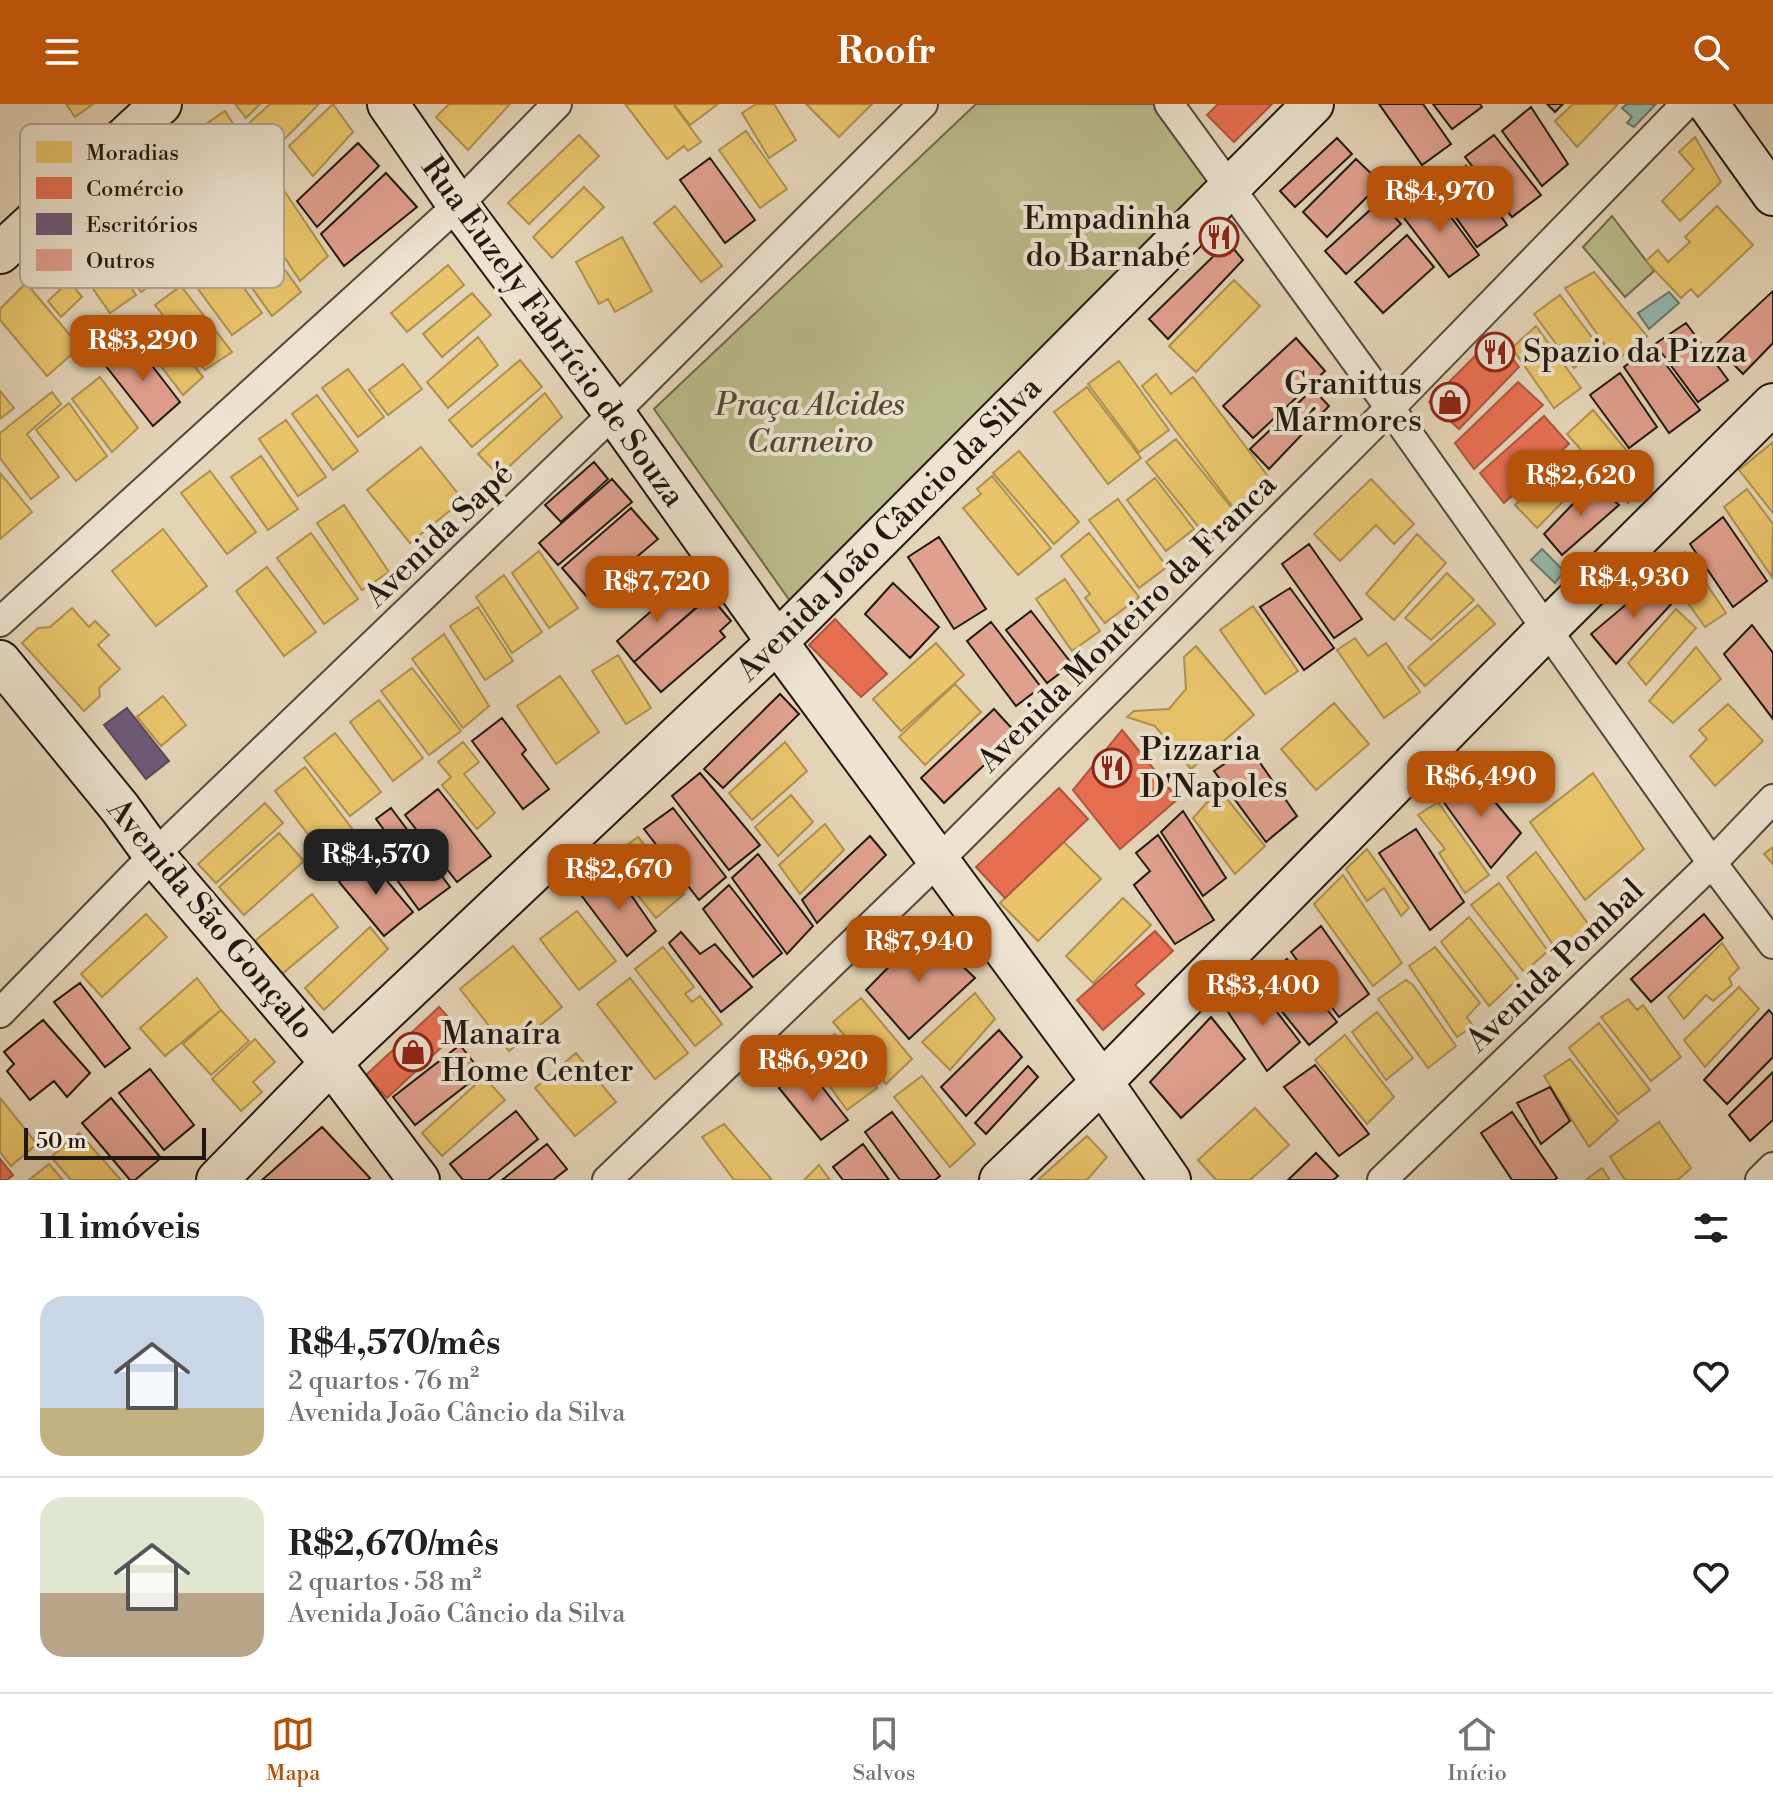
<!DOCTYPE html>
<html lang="pt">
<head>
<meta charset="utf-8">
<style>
  body { margin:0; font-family:"Libre Bodoni",serif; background:#f2f2f2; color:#202124; height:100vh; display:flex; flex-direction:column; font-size:30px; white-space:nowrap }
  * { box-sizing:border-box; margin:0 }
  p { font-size:26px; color:#757577 }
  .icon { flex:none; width:44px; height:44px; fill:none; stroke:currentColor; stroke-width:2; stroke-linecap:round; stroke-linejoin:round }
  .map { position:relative; height:1076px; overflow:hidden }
  .details { display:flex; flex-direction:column; background:#fff; flex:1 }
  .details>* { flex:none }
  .scale { position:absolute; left:24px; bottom:20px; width:182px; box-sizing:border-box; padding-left:8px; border:4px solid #211911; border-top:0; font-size:22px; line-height:28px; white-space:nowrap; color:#211911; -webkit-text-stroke:6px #ede3d0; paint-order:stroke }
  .price { position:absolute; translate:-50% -68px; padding:0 18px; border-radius:16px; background:#b45309; color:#fff; font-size:26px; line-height:52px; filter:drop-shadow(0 2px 4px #0008) }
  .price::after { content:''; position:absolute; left:50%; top:48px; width:24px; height:18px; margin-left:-12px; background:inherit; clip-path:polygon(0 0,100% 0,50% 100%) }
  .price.selected { background:#222; color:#fff }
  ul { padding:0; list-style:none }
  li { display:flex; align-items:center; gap:24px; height:200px; padding:0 40px }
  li+li { border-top:2px solid #e0e0e0 }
  li span { display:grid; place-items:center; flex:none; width:224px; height:160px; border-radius:24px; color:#555 }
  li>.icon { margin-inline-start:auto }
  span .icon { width:96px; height:96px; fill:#fffc; stroke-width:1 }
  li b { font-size:34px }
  h2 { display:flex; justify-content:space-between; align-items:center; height:96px; padding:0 40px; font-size:34px }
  header { display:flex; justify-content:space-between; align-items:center; height:104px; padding:0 40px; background:#b45309; color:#fff; font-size:36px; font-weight:700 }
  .tabs { display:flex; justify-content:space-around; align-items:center; height:112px; border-top:2px solid #e0e0e0; background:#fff; font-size:22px; color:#757577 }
  .tabs a { display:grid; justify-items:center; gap:4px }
  .tabs .selected { color:#b45309 }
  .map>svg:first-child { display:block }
</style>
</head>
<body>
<header><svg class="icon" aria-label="menu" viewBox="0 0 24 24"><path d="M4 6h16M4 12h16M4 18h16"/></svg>Roofr<svg class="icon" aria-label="search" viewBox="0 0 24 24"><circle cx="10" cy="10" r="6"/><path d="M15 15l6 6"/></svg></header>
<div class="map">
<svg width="1773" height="1076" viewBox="0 0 1773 1076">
  <rect width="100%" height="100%" fill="#e4d4b7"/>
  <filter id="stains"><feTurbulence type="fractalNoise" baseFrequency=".0025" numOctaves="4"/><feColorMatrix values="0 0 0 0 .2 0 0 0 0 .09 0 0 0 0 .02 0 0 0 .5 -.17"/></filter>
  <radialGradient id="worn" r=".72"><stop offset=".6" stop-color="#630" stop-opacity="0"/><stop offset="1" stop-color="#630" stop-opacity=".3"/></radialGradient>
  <path fill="#babb8a" stroke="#6e6a4e" stroke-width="2" d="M976 0H1174L1223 72 795 504 654 305Z
    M1612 112 1654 167 1625 193 1583 143Z"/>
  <path fill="#95b8ac" stroke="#67786e" stroke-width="2" d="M1627 0H1656L1634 23 1627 19 1632 13 1622 4Z
    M1669 188 1679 199 1649 225 1638 209Z
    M1542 445 1564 467 1555 479 1531 456Z"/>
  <path fill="#e9c46a" stroke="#ad914f" stroke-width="2" d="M66 0H93L75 13Z
    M235 0H260L246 14Z
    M270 0H319L268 52 246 22Z
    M333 0 353 28 313 72 289 42Z
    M449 0H510L468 46 436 13Z
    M625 0H673L701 38 688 47 684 42 667 55Z
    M674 0H718L690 21Z
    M756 0H774L796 36 769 54 742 9Z
    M806 0H872L839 33Z
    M1573 0H1618L1577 43 1555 17Z
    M225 7 268 74 241 94 193 29Z
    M746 27 787 85 760 104 719 46Z
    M579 31 599 52 529 120 508 99Z
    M1695 33 1721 78 1680 117 1662 97 1694 65 1679 48Z
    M584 83 604 103 552 154 533 133Z
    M285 88 328 152 300 177 255 108Z
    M121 93 172 165 141 188 90 116Z
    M675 102 722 162 701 178 654 119Z
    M1717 102 1753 141 1698 193 1691 185 1681 194 1646 157 1658 146 1668 158 1690 138 1685 133Z
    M253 122 301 188 272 212 223 143Z
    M92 126 136 191 110 209 65 145Z
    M622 133 652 187 615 208 608 195 599 200 576 158Z
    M220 151 262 209 232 231 190 174Z
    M448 161 464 181 407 228 391 209Z
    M1594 168 1647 232 1616 257 1565 184Z
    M1234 176 1260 202 1196 268 1169 242Z
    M69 177 82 193 61 213 48 197Z
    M26 179 80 243 47 272 0 216V205Z
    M181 182 232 248 205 266 155 201Z
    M472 189 491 211 442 253 423 230Z
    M1560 191 1600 244 1574 264 1534 210Z
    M154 212 203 273 183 291 134 227Z
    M1536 222 1581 284 1554 304 1512 244Z
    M478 233 498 261 448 304 427 278Z
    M520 256 542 283 472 343 449 316Z
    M1119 257 1169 326 1139 348 1088 280Z
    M403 260 422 285 388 311 369 286Z
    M348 265 384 313 358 333 322 284Z
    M1156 270 1171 290 1193 273 1270 375 1233 403 1142 282Z
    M100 273 138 324 112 348 72 295Z
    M1087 283 1141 354 1108 380 1054 308Z
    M0 287 14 304 0 315Z
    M52 288 61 300 27 330 59 373 31 395 0 354V329Z
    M545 289 562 313 499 372 478 350Z
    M317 291 358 347 333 366 292 310Z
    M69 299 107 352 76 377 36 326Z
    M1593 306 1647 371 1628 399 1567 330Z
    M286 316 326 373 298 392 259 335Z
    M1176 335 1239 413 1210 437 1146 358Z
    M1773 338V409L1739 366Z
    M421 343 463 396 410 439 367 386Z
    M1019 347 1079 418 1054 440 993 369Z
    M1571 350 1588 372 1537 424 1515 401Z
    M261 352 298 405 268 426 231 373Z
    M210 367 256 428 227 450 181 389Z
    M0 369 32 408 0 435Z
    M992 372 1051 444 1018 471 963 404 981 390 977 385Z
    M1155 374 1194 425 1166 447 1127 396Z
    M1371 375 1414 420 1394 440 1376 421 1340 457 1314 430Z
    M1747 385 1773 420 1772 473 1724 403Z
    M1118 395 1167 463 1139 484 1089 416Z
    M344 401 389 468 362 486 317 419Z
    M163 425 207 482 156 522 112 467Z
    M311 429 358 495 324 520 277 454Z
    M1089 429 1139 493 1105 519 1085 494 1090 490 1061 452Z
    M1417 430 1446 459 1394 516 1366 490Z
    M539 447 578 504 549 524 512 469Z
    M1685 448 1726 509 1705 523 1662 463Z
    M267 463 316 528 284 552 236 487Z
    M1447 469 1474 496 1431 536 1405 514Z
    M504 471 542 528 512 549 476 493Z
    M1065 475 1100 527 1072 547 1036 495Z
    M1478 501 1495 520 1425 582 1408 563Z
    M1253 502 1298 567 1265 590 1220 526Z
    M478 503 513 557 485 576 450 522Z
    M72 504 89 523 95 517 109 531 98 541 120 565 99 584 100 592 84 607 22 539 38 524 50 523Z
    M1676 505 1696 524 1646 581 1628 559Z
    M444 530 489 602 463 624 412 555Z
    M1355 534 1368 552 1386 539 1420 588 1384 614 1337 546Z
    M936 539 964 571 901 627 873 595Z
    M1196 542 1254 611 1191 665 1155 622 1127 613 1134 607 1169 605 1186 585 1184 553Z
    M1696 543 1721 575 1673 619 1649 597Z
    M618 551 651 604 626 620 592 567Z
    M412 564 461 627 429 651 381 587Z
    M560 572 599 628 556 660 517 602Z
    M955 580 981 608 925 661 899 633Z
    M163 592 186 621 161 642 137 613Z
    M379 596 423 654 393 677 350 618Z
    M1334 599 1369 640 1316 686 1281 645Z
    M1728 600 1763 637 1715 682 1690 652 1707 635 1699 626Z
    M335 629 381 688 350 712 304 654Z
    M463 638 479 658 464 670 495 709 477 725 442 681 451 673 438 658Z
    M785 638 807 667 752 716 729 689Z
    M305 663 357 731 326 754 275 687Z
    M1593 669 1644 745 1585 796 1530 718Z
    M1219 685 1265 742 1235 770 1193 714Z
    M791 691 813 718 778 752 755 723Z
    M1438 698 1489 771 1465 789 1439 749 1445 745 1418 711Z
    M265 699 283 719 216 779 198 760Z
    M825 720 844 746 800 790 779 761Z
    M279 729 304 757 244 811 219 783Z
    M638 733 684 790 656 814 609 755Z
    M1063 737 1101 775 1038 837 1000 799Z
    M1773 743V760L1764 750Z
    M1367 745 1409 804 1401 812 1384 784 1367 797 1346 765Z
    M1536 748 1589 821 1558 848 1507 773Z
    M1343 771 1402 859 1373 882 1314 800Z
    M1499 779 1548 847 1524 868 1471 801Z
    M312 790 338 823 282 870 255 837Z
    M1123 794 1151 821 1093 879 1066 852Z
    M577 807 616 857 579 886 540 835Z
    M146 810 167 833 102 893 81 870Z
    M1469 813 1518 875 1489 902 1441 838Z
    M370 823 388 845 324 906 305 884Z
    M1722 839 1739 864 1729 874 1732 881 1713 897 1706 891 1684 915 1668 893Z
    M513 842 562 903 509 947 460 885Z
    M663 843 694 883 685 890 692 898 700 892 722 920 695 942 635 865Z
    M1435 843 1480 899 1467 913 1473 922 1457 933 1409 862Z
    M197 874 221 906 165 952 140 924Z
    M630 874 688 949 655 975 597 900Z
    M1406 876 1413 881 1456 942 1428 964 1378 895Z
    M1739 883 1759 905 1705 963 1684 936Z
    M975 889 995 915 950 966 922 938Z
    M861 894 912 955 886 980 833 918Z
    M1628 895 1637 906 1643 901 1681 953 1651 977 1601 913Z
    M221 906 249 937 211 971 183 940Z
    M1377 908 1413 954 1386 976 1352 928Z
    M1599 919 1650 986 1618 1010 1569 944Z
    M835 930 877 984 847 1006 807 951Z
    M1345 931 1394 993 1367 1020 1315 956Z
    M255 935 275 958 253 978 262 988 241 1007 212 975Z
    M576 949 616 998 575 1032 535 984Z
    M1570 955 1618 1017 1589 1043 1544 972Z
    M922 972 975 1040 950 1063 894 993Z
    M484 973 505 996 442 1052 422 1029Z
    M0 994 37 1040 11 1062 0 1048Z
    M1255 1004 1289 1041 1250 1076H1216L1198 1056Z
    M1659 1018 1691 1064 1678 1076H1625L1610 1053Z
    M724 1020 772 1076H734L702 1033Z
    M79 1029 121 1076H71L51 1053Z
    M1087 1032 1107 1053 1087 1076H1038Z
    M49 1060 63 1076H29Z
    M819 1061 830 1076H804Z
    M1602 1064 1610 1076H1586Z"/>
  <path fill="#e76f51" stroke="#ac553e" stroke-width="2" d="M1218 0H1272L1234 38 1207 11Z
    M1495 232 1519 263 1459 325 1429 298Z
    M1518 278 1543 301 1474 365 1455 339Z
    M1544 312 1569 340 1504 399 1480 369Z
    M835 515 887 570 861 593 809 541Z
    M1122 626 1178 695 1120 745 1073 686Z
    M1059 684 1088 715 1005 794 976 763Z
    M1155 827 1173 847 1135 881 1144 890 1103 926 1077 896Z
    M439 903 460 926 387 994 366 971Z
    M0 1055 13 1071 7 1076H0Z"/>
  <path fill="#6d597a" stroke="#56465a" stroke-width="2" d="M127 604 169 657 146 675 104 621Z"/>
  <path fill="#e0a08e" stroke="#211911" stroke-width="2" d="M1379 0H1423L1451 40 1422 61Z
    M1433 0H1480L1482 3 1452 25Z
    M1547 0H1563L1555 8Z
    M1531 3 1568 60 1542 82 1502 27Z
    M1494 31 1541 91 1512 113 1465 53Z
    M1337 34 1352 50 1295 103 1280 87Z
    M358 39 379 62 317 123 297 97Z
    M710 54 755 116 725 139 680 76Z
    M1356 55 1381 79 1327 133 1303 108Z
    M1466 62 1507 121 1477 143 1435 84Z
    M386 69 417 103 344 162 321 130Z
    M1431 86 1479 151 1449 173 1401 110Z
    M1380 97 1401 120 1346 170 1325 147Z
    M1407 131 1434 163 1383 209 1355 178Z
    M1228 138 1243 156 1168 235 1149 215Z
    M1773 187V239L1743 270 1715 241Z
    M1686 219 1728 276 1698 298 1655 240Z
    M1296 234 1325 267 1253 334 1223 302Z
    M133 237 180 298 153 322 105 261Z
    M1652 242 1700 306 1669 329 1624 263Z
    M1620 269 1657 323 1629 344 1590 291Z
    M1313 285 1329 302 1269 365 1250 345Z
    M594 358 608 375 561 418 545 401Z
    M612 375 632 398 558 461 539 439Z
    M1594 378 1619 401 1562 451 1544 430Z
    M631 404 658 435 588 494 562 464Z
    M1723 413 1767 477 1733 503 1690 440Z
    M939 433 986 505 954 525 908 453Z
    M1309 440 1362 515 1334 534 1282 460Z
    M1660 472 1676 495 1616 560 1591 530Z
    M893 479 939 523 910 554 865 510Z
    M680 482 698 502 634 558 617 537Z
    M1290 484 1334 544 1304 566 1260 503Z
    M710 492 731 517 720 527 725 533 661 588 634 558Z
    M1031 507 1072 560 1047 579 1006 526Z
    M991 518 1041 583 1016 602 967 537Z
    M1752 521 1773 549V615L1724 550Z
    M780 590 799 610 723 684 704 665Z
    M994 605 1017 630 944 699 921 674Z
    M502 614 526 646 522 650 549 685 523 705 472 637Z
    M1249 643 1297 712 1266 738 1214 667Z
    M1470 668 1521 729 1491 764 1440 693Z
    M700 669 760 741 729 766 672 692Z
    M438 685 491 752 457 778 405 711Z
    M391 704 450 783 419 806 375 746 390 734 376 715Z
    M673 704 726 773 699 796 644 725Z
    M1183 707 1226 774 1203 792 1161 728Z
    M1416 725 1464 798 1430 826 1379 749Z
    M1158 731 1214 816 1175 840 1134 781 1150 767 1136 749Z
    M870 732 886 751 817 819 802 796Z
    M758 750 813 822 787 850 732 774Z
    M368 754 413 808 384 832 339 778Z
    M613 765 656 827 627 852 581 791Z
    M729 781 782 849 753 873 703 805Z
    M1704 810 1723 834 1651 898 1631 875Z
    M1321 822 1369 890 1339 913 1291 848Z
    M925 826 975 874 909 935 866 886Z
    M681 828 700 850 715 840 752 883 721 908 669 839Z
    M1287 855 1337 918 1309 941 1259 879Z
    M80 879 130 944 105 963 54 898Z
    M1257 882 1300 938 1267 967 1228 908Z
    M1769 906 1773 911V953L1727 1000 1704 976Z
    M1211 913 1245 955 1181 1014 1150 978Z
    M43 916 90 969 67 993 54 977 30 996 7 967 14 960 4 948Z
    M999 926 1022 953 966 1012 941 983Z
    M460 941 482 969 415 1021 393 993Z
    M804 960 848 1016 821 1036 779 984Z
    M1315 961 1369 1030 1339 1052 1284 983Z
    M1028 962 1038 973 986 1030 975 1019Z
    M150 965 194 1021 164 1046 119 989Z
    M1773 968V1016L1750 1037 1729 1011Z
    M1550 983 1570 1017 1541 1040 1517 999Z
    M111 994 161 1054 135 1076H130L82 1019Z
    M516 1007 538 1035 488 1076H463L450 1060Z
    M892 1008 940 1072 935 1076H900L865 1028Z
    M1512 1008 1557 1074 1554 1076H1512L1481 1029Z
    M322 1023 370 1074 368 1076H262Z
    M547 1040 567 1065 553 1076H502Z
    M863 1040 889 1076H843L833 1063Z
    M1316 1049 1338 1072 1333 1076H1288Z"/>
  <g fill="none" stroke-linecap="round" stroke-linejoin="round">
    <g stroke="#52483a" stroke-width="32">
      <path id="street" d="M1169 0 1390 304 1712 759 1773 840
        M0 518 458 101 557 0
        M0 909 154 751 614 309 923 0
        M607 1076 939 756 1390 304 1686 0
        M1382 1076 1712 759 1773 695
        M1760 1076 1773 1063"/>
    </g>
    <g stroke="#211911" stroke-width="44">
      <path id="secondary" d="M388 0 458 101 614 309 777 538 1102 978 1170 1076
        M1708 0 1773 91
        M0 149 161 0
        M0 557 120 704 154 751 331 959 419 1076
        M217 1076 331 959 777 538 1313 0
        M1000 1076 1102 978 1547 525 1773 300"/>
    </g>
    <use href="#street" stroke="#ede3d0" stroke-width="28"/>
    <use href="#secondary" stroke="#ede3d0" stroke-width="40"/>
  </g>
  <defs>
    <g id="restaurant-ring" transform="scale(2)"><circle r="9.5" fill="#ede3d0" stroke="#8f2418" stroke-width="1.5"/><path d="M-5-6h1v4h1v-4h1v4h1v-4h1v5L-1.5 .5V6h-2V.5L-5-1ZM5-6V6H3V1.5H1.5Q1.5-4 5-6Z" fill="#8f2418"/></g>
    <g id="shop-ring" transform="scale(2)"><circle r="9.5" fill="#ede3d0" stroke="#8f2418" stroke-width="1.5"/><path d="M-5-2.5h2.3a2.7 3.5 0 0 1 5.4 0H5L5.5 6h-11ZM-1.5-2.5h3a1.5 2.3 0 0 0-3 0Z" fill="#8f2418"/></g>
  </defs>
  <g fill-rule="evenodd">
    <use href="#restaurant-ring" x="1219" y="133"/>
    <use href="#restaurant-ring" x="1495" y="248"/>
    <use href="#shop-ring" x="1450" y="298"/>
    <use href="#restaurant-ring" x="1112" y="664"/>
    <use href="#shop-ring" x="413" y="948"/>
  </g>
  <g text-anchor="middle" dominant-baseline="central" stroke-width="8" stroke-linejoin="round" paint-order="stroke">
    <g font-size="32" fill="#211911" stroke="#ede3d0" text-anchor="start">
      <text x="1191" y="115" text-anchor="end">Empadinha<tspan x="1191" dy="37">do Barnabé</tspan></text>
      <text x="1523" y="248">Spazio da Pizza</text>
      <text x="1422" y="280" text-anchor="end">Granittus<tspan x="1422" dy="37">Mármores</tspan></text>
      <text x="1140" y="646">Pizzaria<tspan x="1140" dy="37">D'Napoles</tspan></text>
      <text x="441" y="930">Manaíra<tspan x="441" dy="37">Home Center</tspan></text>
    </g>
    <g font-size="32" fill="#211911" stroke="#ede3d0">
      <text transform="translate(553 228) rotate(54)">Rua Euzely Fabrício de Souza</text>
      <text transform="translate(889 425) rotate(-45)">Avenida João Câncio da Silva</text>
      <text transform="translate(439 431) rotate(-44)">Avenida Sapé</text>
      <text transform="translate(1127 519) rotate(-45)">Avenida Monteiro da Franca</text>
      <text transform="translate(211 815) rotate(50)">Avenida São Gonçalo</text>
      <text transform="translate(1555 862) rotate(-44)">Avenida Pombal</text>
    </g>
    <g font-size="32" font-style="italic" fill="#4f4a35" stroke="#ede3d0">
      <text x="810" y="301">Praça Alcides<tspan x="810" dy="37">Carneiro</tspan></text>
    </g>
  </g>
  <rect x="20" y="20" width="264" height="164" rx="12" fill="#ede3d0" stroke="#b0a697" stroke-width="2"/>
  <rect x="36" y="37" width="36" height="22" fill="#e9c46a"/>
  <rect x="36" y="73" width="36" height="22" fill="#e76f51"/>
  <rect x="36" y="109" width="36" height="22" fill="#6d597a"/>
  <rect x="36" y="145" width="36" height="22" fill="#e0a08e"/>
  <g font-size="22" fill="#211911">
    <text x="86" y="56">Moradias</text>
    <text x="86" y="92">Comércio</text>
    <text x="86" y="128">Escritórios</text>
    <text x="86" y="164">Outros</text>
  </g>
  <rect width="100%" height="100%" filter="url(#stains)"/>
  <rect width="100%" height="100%" fill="url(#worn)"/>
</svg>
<div class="scale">50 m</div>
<b class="price" style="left:1440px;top:130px">R$4,970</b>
<b class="price" style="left:143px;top:279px">R$3,290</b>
<b class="price" style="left:1581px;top:414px">R$2,620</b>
<b class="price" style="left:1634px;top:516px">R$4,930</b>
<b class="price" style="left:657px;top:520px">R$7,720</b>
<b class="price" style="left:1481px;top:715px">R$6,490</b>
<b class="price selected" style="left:376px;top:793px">R$4,570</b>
<b class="price" style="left:619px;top:808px">R$2,670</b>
<b class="price" style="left:919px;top:880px">R$7,940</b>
<b class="price" style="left:1263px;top:924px">R$3,400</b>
<b class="price" style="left:813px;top:999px">R$6,920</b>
</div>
<section class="details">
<h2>11 imóveis<svg class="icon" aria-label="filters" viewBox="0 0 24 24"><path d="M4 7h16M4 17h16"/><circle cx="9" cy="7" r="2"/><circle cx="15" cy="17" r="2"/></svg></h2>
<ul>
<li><span style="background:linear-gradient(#c9d6e8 70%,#c2b280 0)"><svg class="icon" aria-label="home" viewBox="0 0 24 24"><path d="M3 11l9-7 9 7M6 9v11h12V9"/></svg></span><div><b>R$4,570/mês</b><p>2 quartos · 76 m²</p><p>Avenida João Câncio da Silva</p></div><svg class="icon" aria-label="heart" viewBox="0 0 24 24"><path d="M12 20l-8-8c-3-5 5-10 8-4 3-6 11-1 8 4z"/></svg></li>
<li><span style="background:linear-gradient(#dfe7d0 60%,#b9a48a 0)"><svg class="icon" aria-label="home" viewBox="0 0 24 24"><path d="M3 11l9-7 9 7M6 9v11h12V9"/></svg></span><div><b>R$2,670/mês</b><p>2 quartos · 58 m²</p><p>Avenida João Câncio da Silva</p></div><svg class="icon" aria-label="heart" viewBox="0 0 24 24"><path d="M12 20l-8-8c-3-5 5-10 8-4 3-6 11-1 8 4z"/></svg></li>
</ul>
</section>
<nav class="tabs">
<a class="selected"><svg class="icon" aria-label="map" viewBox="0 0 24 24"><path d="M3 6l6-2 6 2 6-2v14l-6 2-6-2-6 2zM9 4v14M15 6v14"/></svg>Mapa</a>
<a><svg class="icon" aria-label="saved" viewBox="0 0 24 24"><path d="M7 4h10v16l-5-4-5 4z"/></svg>Salvos</a>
<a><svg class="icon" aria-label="home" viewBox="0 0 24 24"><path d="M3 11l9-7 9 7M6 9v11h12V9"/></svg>Início</a>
</nav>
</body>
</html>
